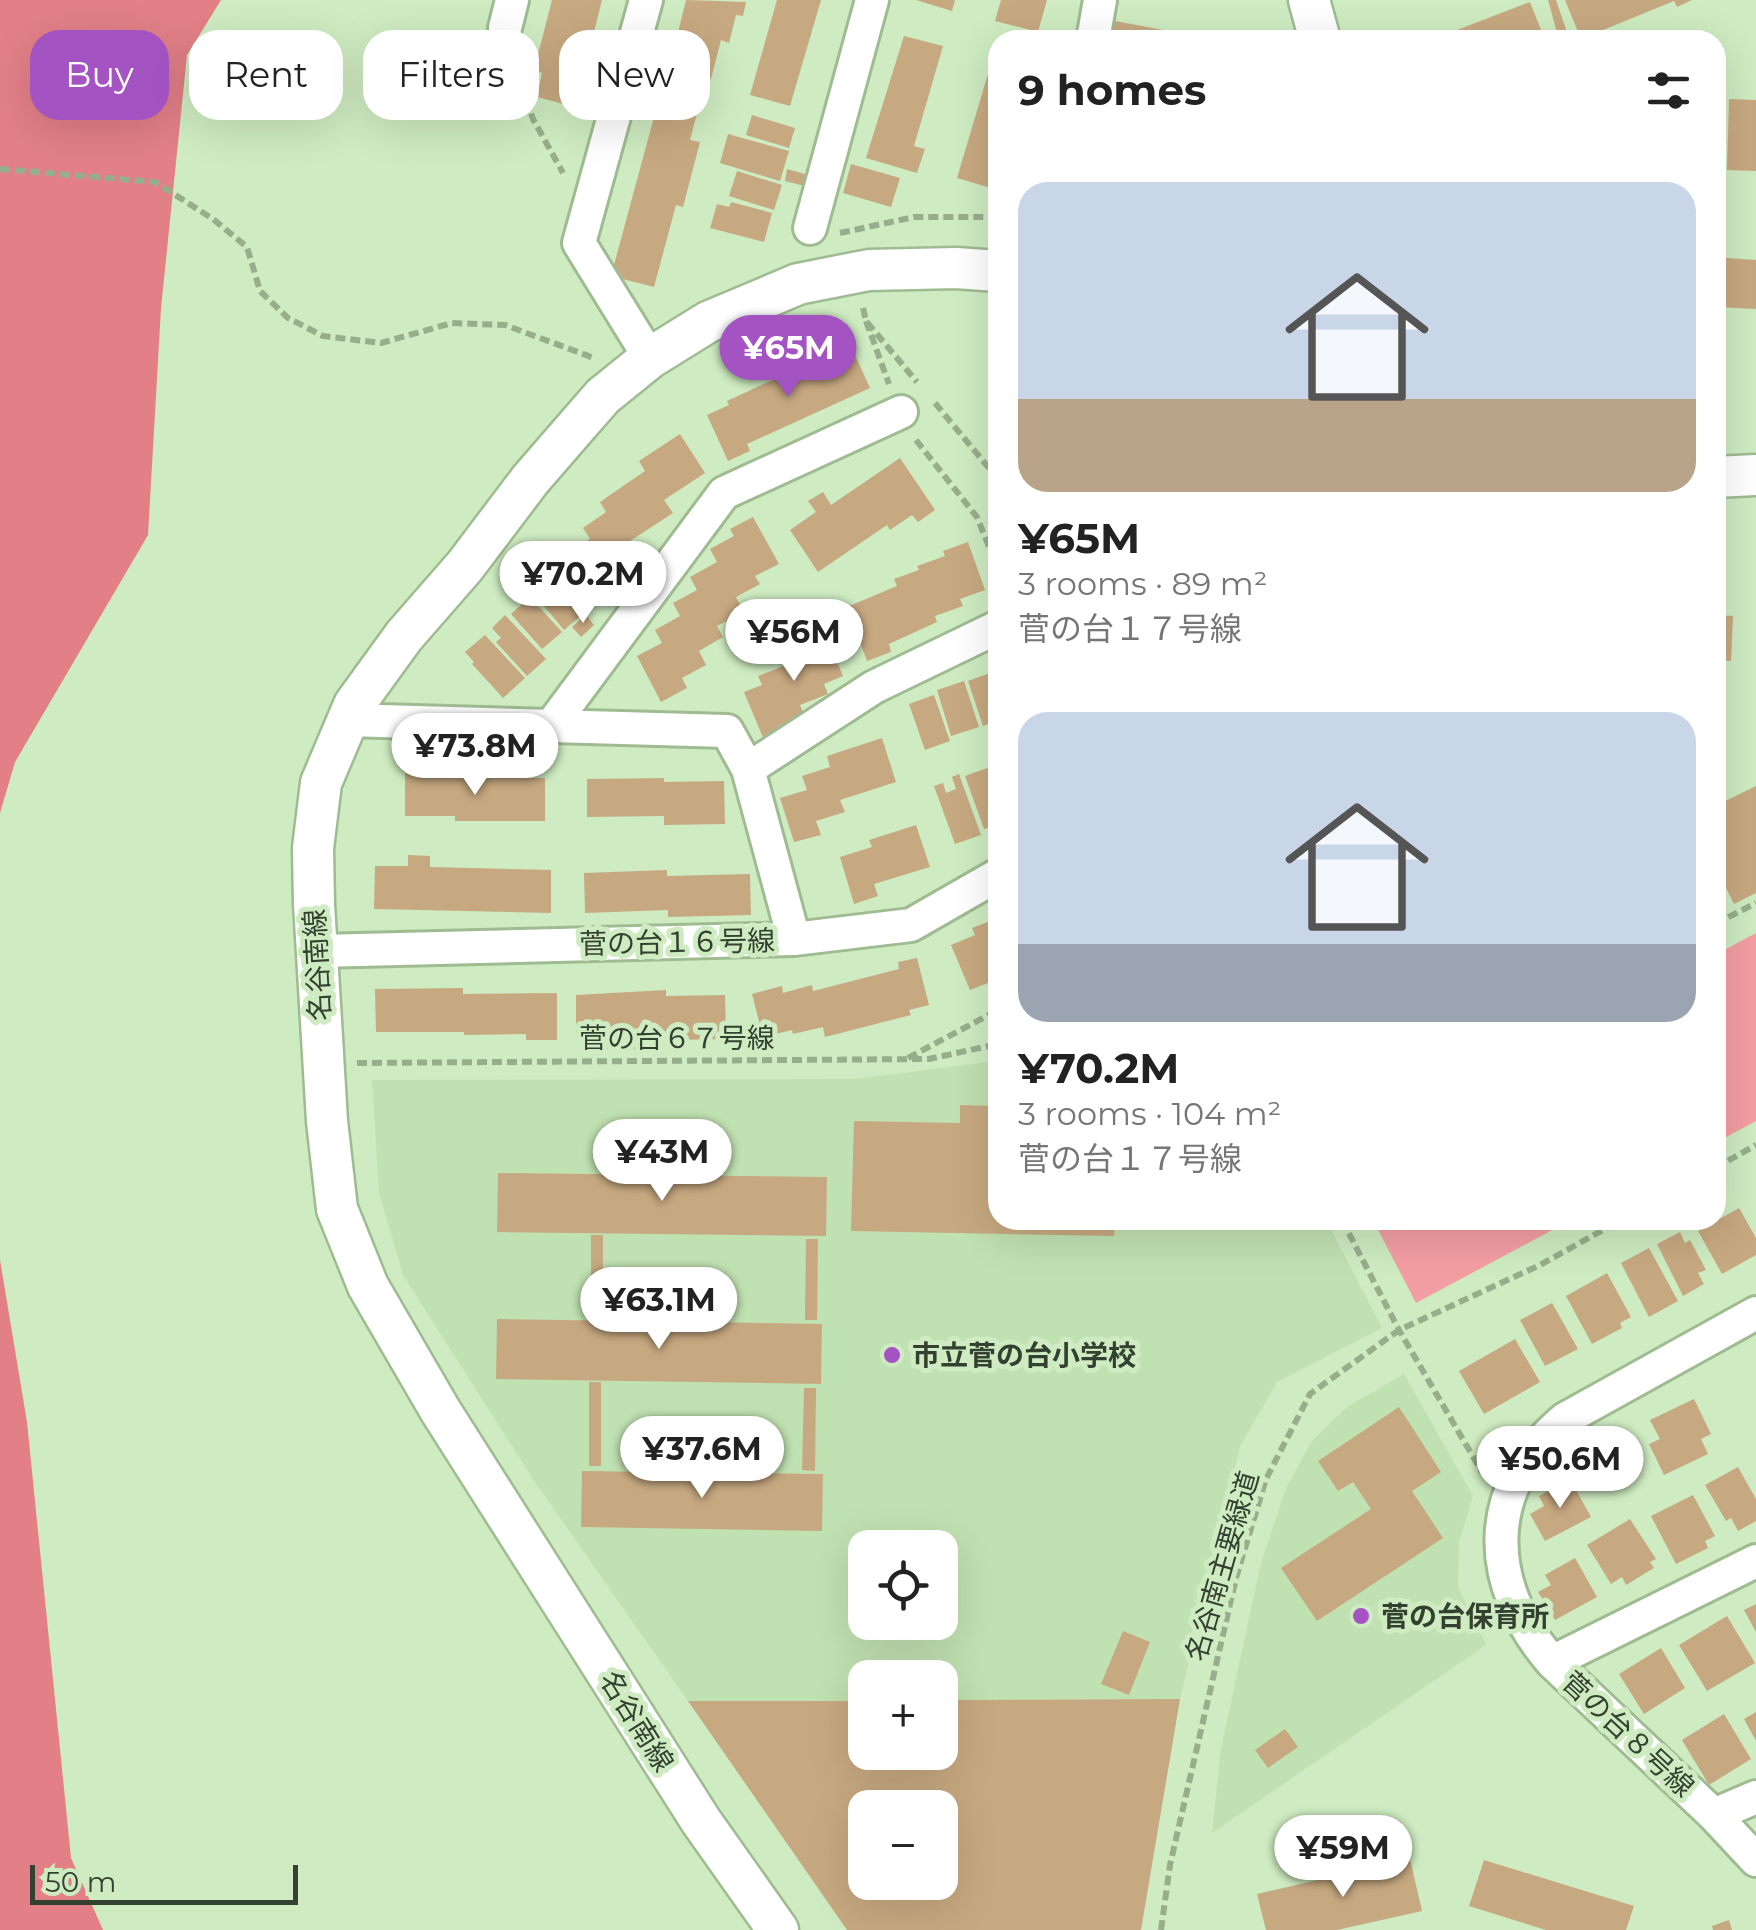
<!DOCTYPE html>
<html lang="en">
<head>
<meta charset="utf-8">
<style>
  body { margin:0; font-family:Montserrat,"Noto Sans JP",sans-serif; background:#f6f6f6; color:#222; height:100vh; display:flex; flex-direction:column; font-size:38px; white-space:nowrap }
  * { box-sizing:border-box; margin:0 }
  p { font-size:32px; color:#767676 }
  .icon { flex:none; width:55px; height:55px; fill:none; stroke:currentColor; stroke-width:2; stroke-linecap:round; stroke-linejoin:round }
  .map { position:relative; flex:1; overflow:hidden }
  .drawer { position:absolute; left:988px; top:30px; width:738px; height:1200px; display:flex; flex-direction:column; background:#fff; border-radius:30px; box-shadow:0 10px 40px #0002 }
  .drawer>* { flex:none }
  .banner { position:absolute; left:30px; top:30px; width:808px; height:90px; display:flex; gap:20px }
  .tools { position:absolute; left:848px; top:1530px; display:grid; gap:20px }
  .tools a { display:grid; place-items:center; width:110px; height:110px; border-radius:20px; background:#fff; box-shadow:0 10px 40px #0002; font-size:50px }
  .scale { position:absolute; left:30px; bottom:25px; width:268px; box-sizing:border-box; padding-left:10px; border:5px solid #354130; border-top:0; font-size:28px; line-height:35px; white-space:nowrap; color:#354130; -webkit-text-stroke:8px #ceebc1; paint-order:stroke }
  .price { position:absolute; translate:-50% -85px; padding:0 22px; border-radius:35px; background:#fff; color:#222; font-size:32px; line-height:65px; filter:drop-shadow(0 2px 5px #0008) }
  .price::after { content:''; position:absolute; left:50%; top:60px; width:30px; height:22px; margin-left:-15px; background:inherit; clip-path:polygon(0 0,100% 0,50% 100%) }
  .price.selected { background:#a453c3; color:#fff }
  ul { padding:0; list-style:none }
  li { display:grid; align-content:center; gap:20px; height:530px; padding:0 30px }
  li span { display:grid; place-items:center; height:310px; border-radius:30px; color:#555 }
  li>.icon { margin-inline-start:auto }
  span .icon { width:180px; height:180px; fill:#fffc; stroke-width:1 }
  li b { font-size:42px }
  h2 { display:flex; justify-content:space-between; align-items:center; height:120px; padding:0 30px; font-size:42px }
  .pill { padding:0 35px; border-radius:30px; background:#fff; box-shadow:0 10px 40px #0002; font-size:35px; line-height:90px }
  .pill.selected { background:#a453c3; color:#fff }
  .map>svg:first-child { display:block }
</style>
</head>
<body>
<div class="map">
<svg width="1756" height="1930" viewBox="0 0 1756 1930">
  <rect width="100%" height="100%" fill="#ceebc1"/>
  <path fill="#c0e1b1" fill-rule="evenodd" d="M997 1061 998 1220H1326L1382 1328 1277 1382 1240 1446 1180 1699 940 1700V1678H865V1701H688L533 1479 403 1275 379 1192 372 1080 855 1079ZM865 1548H940V1622H865Z
    M1404 1374 1473 1496 1459 1542 1458 1587 1486 1645 1212 1833 1221 1749 1261 1563 1286 1488 1312 1441 1347 1407Z"/>
  <path fill="#f39ea3" d="M1756 933V1121L1715 1143V955Z
    M1373 1220H1571L1416 1303Z"/>
  <path fill="#e27f87" d="M0 0H221L187 55 161 308 148 535 15 762 0 813Z
    M0 1260 27 1422 71 1858 103 1930H0Z"/>
  <path fill="#c7a981" fill-rule="evenodd" d="M552 0H602L582 80 590 82 583 109 537 97 542 73 534 70Z
    M686 0 746 2 743 16 736 15 729 43 721 40 711 79 669 69Z
    M777 0H821L790 106 750 95Z
    M916 0H955L952 11Z
    M1001 0H1047L1038 32 995 21Z
    M1548 0H1556L1569 38 1559 40Z
    M1565 0H1692L1677 7 1674 1 1581 39Z
    M1530 2 1545 40H1431Z
    M1115 21 1169 31 1167 40H1111Z
    M1173 32 1205 38V40H1171Z
    M904 36 943 46 914 146 925 149 917 173 866 158Z
    M993 57 998 59V190L957 178Z
    M660 95 699 106 690 140 700 142 683 207 676 205 654 287 611 276Z
    M1729 99 1756 100V171L1727 170Z
    M752 115 795 128 789 148 746 135Z
    M728 134 789 151 780 181 720 163Z
    M851 164 900 178 891 207 843 193Z
    M787 169 812 176 808 187 785 181Z
    M737 171 782 185 774 210 729 196Z
    M731 202 772 213 764 242 710 228 717 204 729 207Z
    M1715 257 1756 260V309L1715 307Z
    M850 344 870 388 747 444 750 451 728 461 707 415 729 405 727 401Z
    M680 434 705 473 664 500 673 513 627 543 635 555 611 571 622 587 606 597 575 549 590 539 583 528 606 512 600 502 645 471 639 461Z
    M900 458 935 510 918 522 912 515 890 530 887 525 818 572 790 530 816 512 808 501 823 492 831 505Z
    M753 517 779 564 755 576 760 584 736 597 744 612 717 626 723 637 699 651 706 665 682 678 687 688 661 702 637 656 662 643 655 630 680 616 673 603 697 590 690 577 717 562 710 549 734 536 730 529Z
    M968 542 985 590 960 599 963 606 935 616 937 622 889 644 891 652 867 661 847 607 897 586 894 579 919 570 917 566 945 556 943 551Z
    M554 577 584 613 564 630 534 594Z
    M530 597 562 632 542 649 511 614Z
    M505 615 546 659 527 676 496 642 501 638 492 628Z
    M586 615 594 625 581 637 572 627Z
    M1715 615 1733 616 1731 661 1715 660Z
    M823 627 843 676 824 684 828 694 800 705 804 715 779 726 782 733 764 740 744 692 762 685 758 676 784 666 780 656 807 645 804 636Z
    M485 635 525 678 503 698 472 664 474 662 465 652Z
    M993 672 998 685V721L983 726 968 681Z
    M964 681 979 727 951 736 937 690Z
    M934 695 950 741 925 750 909 704Z
    M882 738 896 782 840 800 845 812 816 821 821 835 794 842 780 798 807 790 802 776 830 767 827 756Z
    M990 767 998 789V825L984 829 965 776Z
    M405 773H455V778H545V821H455V816H405Z
    M959 774 981 835 955 844 934 786 943 783 946 793 956 789 952 777Z
    M664 778V782L724 781 725 824 664 825V816L587 817V779Z
    M1756 786V893L1734 904 1715 866V806Z
    M916 825 930 867 874 884 878 896 854 904 840 857 872 847 869 840Z
    M408 855 430 856V867L551 870V913L374 909 375 866H408Z
    M667 870V876L750 874 751 915 668 917V910L585 913 584 873Z
    M998 918V970L990 973 993 981 970 990 951 945 975 935 972 928Z
    M917 958 929 1005 909 1010 911 1015 825 1037 823 1027 793 1034 792 1030 763 1037 752 994 782 986 783 993 812 985 813 991 899 969 898 962Z
    M463 988V994L557 993V1040H526V1034L464 1035V1032H376L375 989Z
    M666 990V996L725 995 726 1039 667 1040V1033L638 1034V1049H606V1037H576V995Z
    M960 1105 998 1106V1220H1115L1114 1236 851 1231 854 1121 960 1123Z
    M498 1173 827 1177 826 1236 497 1232Z
    M1739 1208 1756 1238V1255L1722 1274 1698 1231Z
    M1680 1232 1685 1243 1690 1240 1706 1270 1698 1273 1704 1284 1683 1296 1657 1244Z
    M591 1235H603V1317H591Z
    M806 1239H818L817 1320H805Z
    M1649 1248 1678 1301 1649 1317 1621 1263Z
    M1607 1273 1631 1317 1620 1323 1622 1328 1592 1344 1566 1296Z
    M611 1288 629 1290 628 1313H610Z
    M1552 1303 1578 1349 1545 1366 1520 1320Z
    M497 1319 822 1324 821 1384 496 1379Z
    M1515 1339 1540 1382 1484 1414 1459 1371Z
    M589 1382H601V1466H589Z
    M804 1388H816L815 1471 802 1470Z
    M1694 1399 1711 1434 1701 1439 1708 1454 1664 1475 1649 1444 1660 1439 1650 1420Z
    M1399 1407 1441 1472 1412 1491 1443 1538 1317 1621 1281 1568 1371 1509 1353 1482 1338 1491 1318 1461Z
    M1627 1439 1642 1467 1602 1488 1587 1460Z
    M1738 1467 1756 1499V1521L1738 1531 1731 1518 1726 1521 1705 1485Z
    M582 1471 823 1474 822 1531 581 1527Z
    M1570 1479 1591 1517 1545 1541 1530 1514 1544 1506 1539 1496Z
    M1693 1495 1715 1536 1705 1541 1708 1548 1676 1564 1651 1516Z
    M1630 1519 1656 1559 1650 1562 1654 1568 1626 1585 1622 1577 1611 1584 1587 1545Z
    M1575 1558 1597 1597 1555 1620 1538 1592 1551 1585 1545 1575Z
    M1756 1604V1632L1744 1610Z
    M1727 1616 1755 1663 1707 1691 1679 1645Z
    M1123 1631 1150 1642 1129 1695 1101 1684Z
    M1661 1648 1685 1688 1644 1714 1619 1674Z
    M1180 1699 1141 1930H847L688 1701H865V1752H940V1700ZM865 1808H940V1882H865Z
    M1756 1712V1741L1744 1719Z
    M1724 1714 1751 1759 1709 1785 1682 1740Z
    M1285 1729 1298 1747 1268 1768 1255 1750Z
    M1410 1859 1422 1911 1337 1930H1266L1257 1894Z
    M1484 1860 1634 1906 1626 1930H1546L1469 1906Z
    M1729 1920 1732 1930H1713L1712 1926Z"/>
  <g fill="none" stroke-linecap="round" stroke-linejoin="round">
    <g stroke="#9fbb92" stroke-width="38">
      <path id="minor" d="M646 0 579 243 650 358
        M505 28 512 0
        M1093 40 1100 0
        M810 228 872 0
        M551 726 724 493 901 412
        M748 769 874 687 998 627
        M794 939 911 925 998 875
        M318 951 794 939 748 769 727 731 346 720
        M1756 1313 1565 1419C1481 1489 1484 1583 1552 1662L1714 1815 1756 1860
        M1552 1662 1756 1561
        M1714 1815 1756 1797"/>
    </g>
    <g stroke="#9fbb92" stroke-width="45">
      <path id="tertiary" d="M1309 0 1320 40
        M1715 477 1756 475
        M778 1930 701 1821 440 1410 368 1286 337 1209 327 1121 314 904 313 848 321 783 354 705 404 636 465 566 530 480 582 420 603 396 650 358 708 322 798 284 869 270 956 268 998 271"/>
    </g>
    <path stroke="#97ae8d" stroke-width="6" stroke-dasharray="10 5" stroke-linecap="butt" d="M511 57 533 119 563 173
      M0 169 155 182 213 219 247 247 260 291 288 318 323 336 381 343 452 323 505 325 594 358
      M840 233 914 217H998
      M863 308 866 321 917 382
      M866 321 889 384
      M935 403 998 479
      M916 440 977 517 998 569
      M1715 924 1756 903
      M908 1058 998 1010
      M357 1063 929 1059 998 1044
      M1715 1168 1756 1145
      M1342 1220 1399 1330 1482 1472
      M1161 1930 1170 1865 1236 1578 1266 1479 1310 1394 1399 1330 1540 1265 1621 1220"/>
    <use href="#minor" stroke="#fff" stroke-width="32"/>
    <use href="#tertiary" stroke="#fff" stroke-width="40"/>
  </g>
  <g fill="#a453c3" stroke="#ceebc1" stroke-width="4">
    <circle cx="892" cy="1355" r="10"/>
    <circle cx="1361" cy="1616" r="10"/>
  </g>
  <g text-anchor="middle" dominant-baseline="central" stroke-width="10" stroke-linejoin="round" paint-order="stroke">
    <g font-size="28" fill="#354130" stroke="#ceebc1">
      <text transform="translate(677 942) rotate(-1)">菅の台１６号線</text>
      <text transform="translate(317 965) rotate(-93)">名谷南線</text>
      <text x="677" y="1038">菅の台６７号線</text>
      <text transform="translate(1222 1566) rotate(-74)">名谷南主要緑道</text>
      <text transform="translate(637 1721) rotate(58)">名谷南線</text>
      <text transform="translate(1628 1734) rotate(43)">菅の台８号線</text>
    </g>
    <g font-size="28" font-weight="bold" fill="#354130" stroke="#ceebc1" text-anchor="start">
      <text x="912" y="1355">市立菅の台小学校</text>
      <text x="1381" y="1616">菅の台保育所</text>
    </g>
  </g>
</svg>
<div class="tools">
<a><svg class="icon" aria-label="locate" viewBox="0 0 24 24"><circle cx="12" cy="12" r="6"/><path d="M12 2v4M12 18v4M2 12h4M18 12h4"/></svg></a>
<a>+</a>
<a>−</a>
</div>
<div class="scale">50 m</div>
<b class="price selected" style="left:788px;top:400px">¥65M</b>
<b class="price" style="left:583px;top:626px">¥70.2M</b>
<b class="price" style="left:794px;top:684px">¥56M</b>
<b class="price" style="left:475px;top:798px">¥73.8M</b>
<b class="price" style="left:662px;top:1204px">¥43M</b>
<b class="price" style="left:659px;top:1352px">¥63.1M</b>
<b class="price" style="left:702px;top:1501px">¥37.6M</b>
<b class="price" style="left:1560px;top:1511px">¥50.6M</b>
<b class="price" style="left:1343px;top:1900px">¥59M</b>
<div class="banner">
<a class="pill selected">Buy</a>
<a class="pill">Rent</a>
<a class="pill">Filters</a>
<a class="pill">New</a>
</div>
<section class="drawer">
<h2>9 homes<svg class="icon" aria-label="filters" viewBox="0 0 24 24"><path d="M4 7h16M4 17h16"/><circle cx="9" cy="7" r="2"/><circle cx="15" cy="17" r="2"/></svg></h2>
<ul>
<li><span style="background:linear-gradient(#c9d6e8 70%,#b9a48a 0)"><svg class="icon" aria-label="home" viewBox="0 0 24 24"><path d="M3 11l9-7 9 7M6 9v11h12V9"/></svg></span><div><b>¥65M</b><p>3 rooms · 89 m²</p><p>菅の台１７号線</p></div></li>
<li><span style="background:linear-gradient(#c9d6e8 75%,#9aa5b1 0)"><svg class="icon" aria-label="home" viewBox="0 0 24 24"><path d="M3 11l9-7 9 7M6 9v11h12V9"/></svg></span><div><b>¥70.2M</b><p>3 rooms · 104 m²</p><p>菅の台１７号線</p></div></li>
</ul>
</section>
</div>
</body>
</html>
